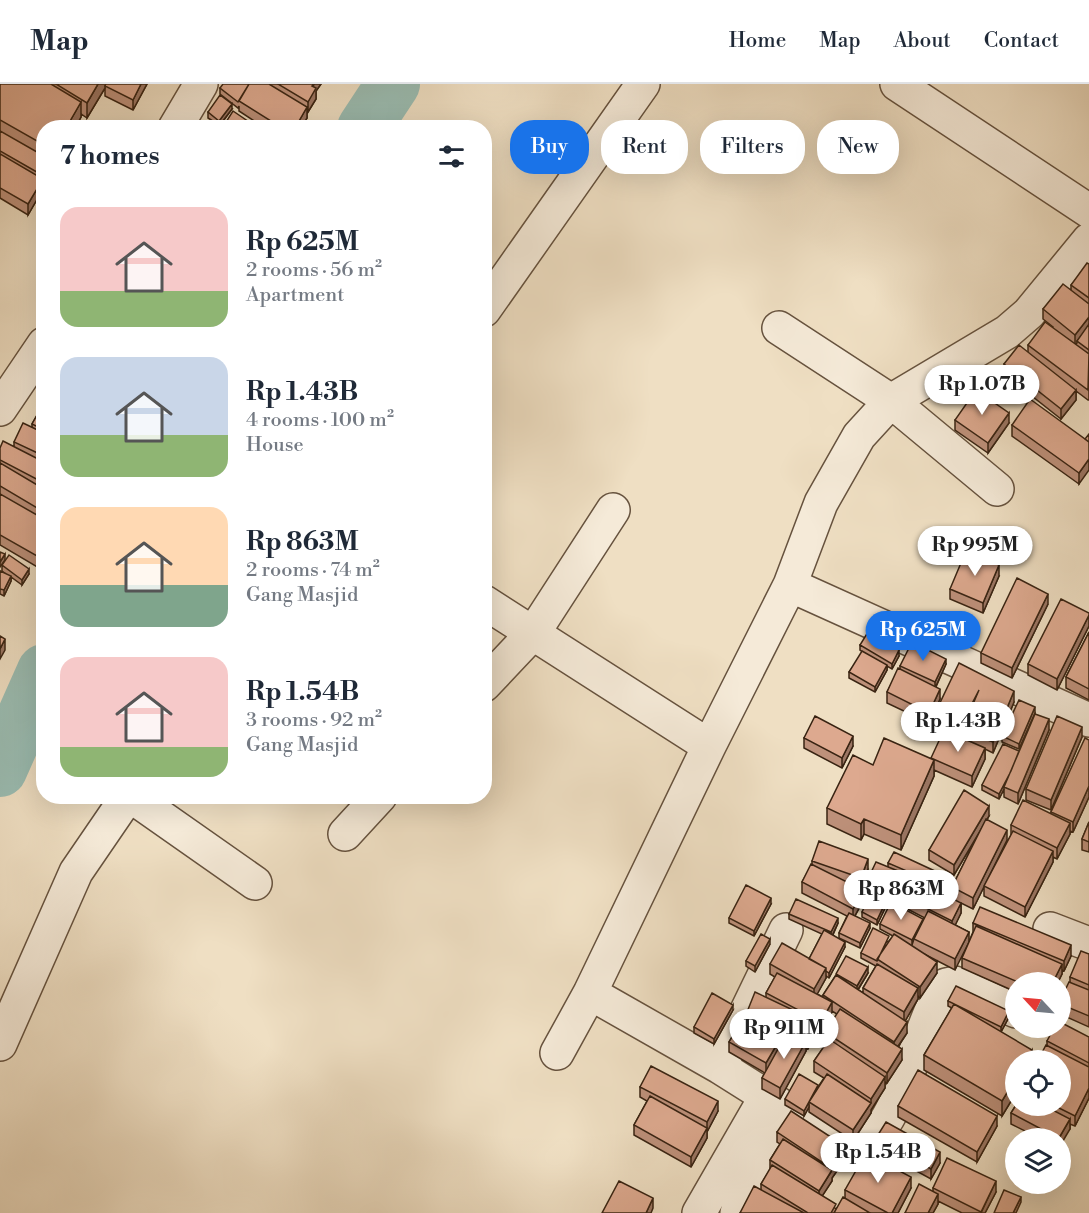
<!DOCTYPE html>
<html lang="en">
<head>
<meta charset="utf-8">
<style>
  body { margin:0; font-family:"Libre Bodoni",serif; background:#f2f2f3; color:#1f2937; height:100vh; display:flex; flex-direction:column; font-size:22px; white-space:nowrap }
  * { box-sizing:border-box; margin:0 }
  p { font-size:20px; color:#747a83 }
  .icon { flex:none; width:33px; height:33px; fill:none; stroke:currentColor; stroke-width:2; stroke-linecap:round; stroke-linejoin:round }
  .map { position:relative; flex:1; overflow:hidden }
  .side { position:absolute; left:36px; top:36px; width:456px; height:684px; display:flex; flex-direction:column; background:#fff; border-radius:24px; box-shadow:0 6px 24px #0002 }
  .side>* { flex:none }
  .hud { position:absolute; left:510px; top:36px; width:489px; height:54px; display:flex; gap:12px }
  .needle { width:39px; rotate:296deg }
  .controls { position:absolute; left:1005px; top:888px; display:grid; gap:12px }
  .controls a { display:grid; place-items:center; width:66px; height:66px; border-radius:50%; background:#fff; box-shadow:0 6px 24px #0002; font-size:30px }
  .price { position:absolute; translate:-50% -51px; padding:0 14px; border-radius:21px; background:#fff; color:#222; font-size:20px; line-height:39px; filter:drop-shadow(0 2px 3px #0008) }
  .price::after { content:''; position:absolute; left:50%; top:36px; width:18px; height:14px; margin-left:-9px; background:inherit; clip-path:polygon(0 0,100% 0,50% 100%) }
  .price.current { background:#1a73e8; color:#fff }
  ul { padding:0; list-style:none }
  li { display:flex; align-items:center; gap:18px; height:150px; padding:0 24px }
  li span { display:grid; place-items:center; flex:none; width:168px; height:120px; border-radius:18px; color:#555 }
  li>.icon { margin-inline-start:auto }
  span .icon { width:72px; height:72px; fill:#fffc; stroke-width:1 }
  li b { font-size:26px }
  h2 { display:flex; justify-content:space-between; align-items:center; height:72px; padding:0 24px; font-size:26px }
  .tag { padding:0 21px; border-radius:24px; background:#fff; box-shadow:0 6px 24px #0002; font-size:21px; line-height:54px }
  .tag.current { background:#1a73e8; color:#fff }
  header { display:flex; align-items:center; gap:36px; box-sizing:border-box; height:84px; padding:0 30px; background:#fff; border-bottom:2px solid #e0e1e3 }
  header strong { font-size:28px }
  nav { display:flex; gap:33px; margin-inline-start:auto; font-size:21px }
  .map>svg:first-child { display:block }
</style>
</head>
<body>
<header>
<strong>Map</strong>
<nav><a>Home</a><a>Map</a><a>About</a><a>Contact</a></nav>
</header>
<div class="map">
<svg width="1089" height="1129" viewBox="0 0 1089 1129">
  <rect width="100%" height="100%" fill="#efdfc3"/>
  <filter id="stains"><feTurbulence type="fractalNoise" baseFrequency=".00333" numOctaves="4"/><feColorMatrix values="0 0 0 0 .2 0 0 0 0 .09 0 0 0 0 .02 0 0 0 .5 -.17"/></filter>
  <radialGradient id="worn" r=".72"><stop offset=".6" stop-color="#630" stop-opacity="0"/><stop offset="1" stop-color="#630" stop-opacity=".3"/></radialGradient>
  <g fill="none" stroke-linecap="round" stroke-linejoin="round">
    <path stroke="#9abdb3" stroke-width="54" d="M364 44 393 0
      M0 686 44 587"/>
    <g stroke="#66523e" stroke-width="36">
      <path id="minor" d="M897 0 1089 127
        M175 44 201 0
        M484 226 643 0
        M779 244 891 317 997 405
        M0 325 44 260
        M790 501 1089 636
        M484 518 709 662
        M484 601 534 548 613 426
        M131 712 255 799
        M345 750 380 712
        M1050 845 1089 860
        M590 909 720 983 788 1026 861 1060C901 1049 919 931 946 901L955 899 1016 927
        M0 960 76 788 128 712
        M557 969 590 909 709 662 790 501 821 419 859 352 891 317 1007 248 1029 229 1089 156
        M726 970 786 846
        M699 1129 767 1011
        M737 1129 788 1026"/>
    </g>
    <use href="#minor" stroke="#f5ead8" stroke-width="33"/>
  </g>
  <path fill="#be917b" stroke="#382312" stroke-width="1.5" d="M0 0H147L133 26 105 12V4L87 34 81 30V33L75 44H44L43 105 28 131 0 114Z
    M249 0H321L316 7V15L308 28 307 27V34L301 44H265L239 27V22L238 24 220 10V4Z
    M232 25 221 40 226 43V38L258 44H213L216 39 208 34V28Z
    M1089 180V316H1088L1076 307V316L1061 335 1004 290V280L1028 268V261L1053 243 1043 235V225L1071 206V201Z
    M44 319V487L0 461V364L14 362V358L32 344V340Z
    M955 336 1009 339 988 369 955 346Z
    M1012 341 1085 355 1079 400 1012 352Z
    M2 481 29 490 22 501 11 493V497L4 512 0 510V487L6 490 2 487Z
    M999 492 983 529 950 515V505Z
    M1048 520 1012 594 981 579V569Z
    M1089 529V542L1057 606 1028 591V580Z
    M1089 548V616L1066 604V593Z
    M860 561 899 572 892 585 887 582V586L875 608 849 594V588L864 569 860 566Z
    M946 580 936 603 940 615 929 639 887 619V608L900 585V582Z
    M1014 618 993 669 985 665V675L972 703 934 686V692L901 766 864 750 861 756 827 740V724L873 681 931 675 962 654V645L938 634V623Z
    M1035 629V630L1049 646 1018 720 1004 713V705L999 715 982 706V701L1019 667 1034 632 1019 665 1002 658V652Z
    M1082 653 1051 726 1026 716V705Z
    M804 654 853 662 842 684 804 664Z
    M1089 656V713L1073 748 1070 747V750L1057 775 1053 773V778L1025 833 984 812V802L1011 751V741L1051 730V728Z
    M989 732 987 736 1007 756 973 825 961 819V829L955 841 969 848 955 886 926 871 937 889 920 914 918 912V915L905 937 907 949 898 963 902 976 887 999 885 998V1004L871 1026V1029L853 1057 809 1028V1023L804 1032 785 1021V1015L818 1003 824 994 814 988V977L826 960 825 959V948L837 930 832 927 821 948 816 946 808 965 806 964V967L780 1015 762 1005V994L765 989 729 968V958L747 930V928L766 914V909L775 893 770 890V880L809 875 822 850 789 835V830L838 839 833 851 845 863 829 894 826 892V894L817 910 823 913V911L836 891 868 889 858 906 863 909V904L876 882 861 874V869L889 857 893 852 880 845V840L923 837 925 834 892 817V807L901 790 898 788V793L890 812 867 802V797L888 783V779L952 800 948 811 930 803 952 814V803L978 751 954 791 929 776V766Z
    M1089 738V768L1082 766V755Z
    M812 777 868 785 861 805 856 803 863 817 855 832 870 844 860 864 839 854V849L847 832 802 809V798L812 781Z
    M771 820 754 852 729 839V834Z
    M887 820 877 841 862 833V828Z
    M973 839 1071 872 1064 887 1062 886V890L1058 898H1016V908L962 884V874L973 848Z
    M770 860 755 888 746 882V877Z
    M1089 870V943L1060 930V917L1070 898V893Z
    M948 917 1009 933 1001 948 1016 976V1009L1002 1032 924 986V971L952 924 948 922Z
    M733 926 714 960 694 949V943Z
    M1089 953V1014L1075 1042 1070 1040V1045L1060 1054H1039L1011 1040V1029L1016 1021 1060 1022 1047 961V957Z
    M640 1003 718 1027 707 1048V1054L691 1083 634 1051V1041L647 1017 640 1013Z
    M898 1022 997 1042 977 1078 898 1033Z
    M777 1048 846 1074 832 1094V1097L822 1112 836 1125 845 1115V1106L911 1104 898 1129H740L761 1106V1100L770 1086V1076L780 1060 777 1058Z
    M876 1054 940 1079 931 1095 876 1065Z
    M933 1104 996 1108 985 1129H962L938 1117V1120L933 1129H905L933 1107Z"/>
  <path fill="#9b7664" stroke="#382312" stroke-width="1.5" d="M98 0H108L105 2V4L87 34V19Z
    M141 0H147L133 26V16Z
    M314 0H321L316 7V15L308 28V18Z
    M81 18V33L75 44H66Z
    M232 20V25L219 42V37Z
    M307 23V34L301 44H295Z
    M44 89 43 105 28 131V120L42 96V91Z
    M1089 233V243L1077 257V259L1075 261V251Z
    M1076 306V316L1061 335V325Z
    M1009 329V339L988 369V359Z
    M1089 375V386L1079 400V389Z
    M5 470V476L0 483V478Z
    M999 481V492L983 529V519Z
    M29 485V490L22 501V496Z
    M11 492V497L4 512V506Z
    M1048 510V520L1012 594V584Z
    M1089 531V542L1057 606V595Z
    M5 555V566L0 575V565Z
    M899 566V572L892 585V580Z
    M946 575V580L935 604V598Z
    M887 581V586L875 608V603Z
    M940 605V615L929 639V629Z
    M979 606 964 646V635Z
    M1014 607V618L993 669V658Z
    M1035 623V629L1019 665V660Z
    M1049 635V646L1018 720V709Z
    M1082 643V653L1051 726V716Z
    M853 652V662L842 684V674Z
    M985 664V675L972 703V692Z
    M1021 668 1004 703V705L999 715V710Z
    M934 676V692L901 766V751Z
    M1089 702V713L1073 748V738Z
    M989 722V732L954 791V781Z
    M864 735V750L861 756V740Z
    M1070 739V750L1057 775V764Z
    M1007 746V756L973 825V814Z
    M1053 767V778L1025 833V823Z
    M868 775V785L861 805V794Z
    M898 787V793L890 812V807Z
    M952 795V800L948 811V805Z
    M863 806V817L853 835V825Z
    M771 814V820L754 852V847Z
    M887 815V820L877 841V836Z
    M961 819V829L952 848V837Z
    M838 834V839L831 854V848Z
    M923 835V840L914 855 912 861V856Z
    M870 839V844L860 864V859Z
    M969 848V858L955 886V875Z
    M770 855V860L755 888V882Z
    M845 858V863L829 894V889Z
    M1071 861V872L1064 887V877Z
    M937 878V889L920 914V903Z
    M1062 880V890L1058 898H1053Z
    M868 883V889L857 907V902Z
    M826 884V894L814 916V905Z
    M918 904V915L904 939V928Z
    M832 918V928L821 948V938Z
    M733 921V926L714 960V955Z
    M1009 927V933L1001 948V943Z
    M816 937V947L808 965V955Z
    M907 938V949L894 968V958Z
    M783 950V960L766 989V979Z
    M806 957V967L780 1015V1004Z
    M902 965V976L887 999V989Z
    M1032 966V976H1026Z
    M885 993V1004L871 1026V1029L853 1057V1046L871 1019V1015Z
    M1016 994V1009L1002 1032V1017Z
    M1089 1004V1014L1075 1042V1032Z
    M718 1017V1027L707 1048V1038Z
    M809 1018V1023L804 1032V1027Z
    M997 1032V1042L977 1078V1068Z
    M1070 1035V1045L1060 1062V1054H1059Z
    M707 1044V1054L691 1083V1073Z
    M846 1063V1074L832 1094V1097L819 1117V1107L831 1088V1084Z
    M940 1068V1079L931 1095V1085Z
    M911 1093V1104L898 1129H892Z
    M996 1097V1108L985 1129H981Z
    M938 1110V1120L933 1129H928Z
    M1021 1113V1118L1016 1129H1013Z
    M653 1114V1124L651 1129H646Z"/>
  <path fill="#dda98f" stroke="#382312" stroke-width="1.5" d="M0 0H51L81 18 66 44H44V61L0 36Z
    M56 0H98L87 19Z
    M106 0H141L133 16 105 2Z
    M223 0H249L238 18 220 4Z
    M249 0H269L307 23 295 44H282L239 17Z
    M278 0H314L312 2 316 4 308 18Z
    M220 11 232 20 219 37 208 28Z
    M233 27 258 44H234L226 38Z
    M217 38 227 44H213Z
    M0 47 44 72V89L42 91 0 67Z
    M0 70 43 95 28 120 0 104Z
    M1087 179 1089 180V214L1071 201Z
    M1063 200 1089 220V233L1075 251 1043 225Z
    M1045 238 1089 270 1088 306 1028 261Z
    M1089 240V266L1077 257Z
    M1019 261 1076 306 1061 325 1004 280Z
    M976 306 1009 329 988 359 955 336Z
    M1030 315 1089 358V375L1079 389 1012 341Z
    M44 319V346L32 340Z
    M23 339 44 349V372L14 358Z
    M1089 350V358L1085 355Z
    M3 357 44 378V399L0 376V364Z
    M0 379 44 405V428L0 402Z
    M0 410 44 435V476L0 451Z
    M966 467 999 481 983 519 950 505Z
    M0 468 5 470 0 478Z
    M9 471 29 485 22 496 2 481Z
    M0 487 11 492 4 506 0 505Z
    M1017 494 1048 510 1012 584 981 569Z
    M1061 515 1089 529V531L1057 595 1028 580Z
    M868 548 899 566 892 580 860 561Z
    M1089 548V605L1066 593Z
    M0 552 5 555 0 565Z
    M912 558 946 575 935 598 900 582Z
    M862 567 887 581 875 603 849 588Z
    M959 579 1014 607 993 658 962 646 979 606 964 635 938 623Z
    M898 584 940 605 929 629 887 608Z
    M1019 616 1035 623 1019 660 1002 652Z
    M1035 630 1049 635 1018 709 1004 703Z
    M815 632 853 652 842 674 804 654Z
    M1057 632 1082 643 1051 716 1026 705Z
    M944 646 985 664 972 692 931 674Z
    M884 654 934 676 901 751 864 735 861 740 827 724 853 671 873 681Z
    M1085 654 1089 656V702L1073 738 1051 728Z
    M1003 660 1019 667 1011 687 999 710 982 701Z
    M964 706 989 722 954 781 929 766Z
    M1023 716 1070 739 1057 764 1011 741Z
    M986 735 1007 746 973 814 952 803Z
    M1089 738V758L1082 755Z
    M1013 747 1053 767 1025 823 984 802Z
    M819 757 868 775 861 794 812 777Z
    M894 768 952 795 948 805 888 779Z
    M876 778 898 787 890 807 867 797Z
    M811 780 863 806 853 825 802 798Z
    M901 788 961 819 952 837 892 807Z
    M746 801 771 814 754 847 729 834Z
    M872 807 887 815 877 836 862 828Z
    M796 815 838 834 831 848 789 830Z
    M891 818 923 835 912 856 880 840Z
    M980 823 1071 861 1064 877 973 839Z
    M928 827 969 848 955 875 914 855Z
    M849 829 870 839 860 859 839 849Z
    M976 842 1062 880 1053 898H1018L962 874Z
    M873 844 889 852 877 877 861 869Z
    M824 846 845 858 829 889 826 887V884L809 875Z
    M761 850 770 855 755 882 746 877Z
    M894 850 937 878 920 903 877 875Z
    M782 859 826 884 814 905 770 880Z
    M1081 867 1089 870V901L1070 893Z
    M846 872 868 883 857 902 836 890Z
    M877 880 918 904 904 928 863 904Z
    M777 889 832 918 821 938 766 909Z
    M836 891 907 938 894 958 823 911Z
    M1069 898 1089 906V932L1060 920V917Z
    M956 902 1009 927 1001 943 948 917Z
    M755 908 816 937 808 955 747 928Z
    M712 909 733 921 714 955 694 943Z
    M954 920 1032 966 1026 976H1016V994L1002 1017 924 971Z
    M840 925 902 965 887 989 825 948Z
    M746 929 783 950 766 979 729 958Z
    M1060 938 1089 953V979L1047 957 1054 944H1060Z
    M788 947 806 957 780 1004 762 994Z
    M829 955 885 993 871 1015 814 977Z
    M1046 961 1089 983V1004L1075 1032 1055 1022H1060V976H1038Z
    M651 982 718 1017 707 1038 640 1003Z
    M918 986 997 1032 977 1068 898 1022Z
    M799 990 818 1001 804 1027 785 1015Z
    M827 990 871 1019 853 1046 809 1018Z
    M650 1012 707 1044 691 1073 634 1041Z
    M1016 1021 1045 1022 1070 1035 1059 1054H1058L1011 1029Z
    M791 1027 846 1063 831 1084 777 1048Z
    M886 1038 940 1068 931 1085 876 1054Z
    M783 1055 832 1086 819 1107 770 1076Z
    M866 1069 911 1093 892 1129H888L845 1106Z
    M947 1074 996 1097 981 1128 933 1104Z
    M772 1081 836 1120 831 1129H808L761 1100Z
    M619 1097 653 1114 646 1129H602Z
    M919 1100 938 1110 928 1129H905Z
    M754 1102 804 1129H740Z
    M1004 1106 1021 1113 1013 1129H994Z
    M843 1113 870 1129H834Z"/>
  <rect width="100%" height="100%" filter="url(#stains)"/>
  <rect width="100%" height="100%" fill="url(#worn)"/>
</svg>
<div class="controls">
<a><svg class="needle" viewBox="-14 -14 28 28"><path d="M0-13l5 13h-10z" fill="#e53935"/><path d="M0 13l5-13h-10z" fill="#747a83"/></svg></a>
<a><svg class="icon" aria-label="locate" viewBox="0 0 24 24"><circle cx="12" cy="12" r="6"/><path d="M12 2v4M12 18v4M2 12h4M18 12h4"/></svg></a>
<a><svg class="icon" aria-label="layers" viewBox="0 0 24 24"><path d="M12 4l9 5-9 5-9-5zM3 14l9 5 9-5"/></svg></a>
</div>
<b class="price" style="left:982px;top:332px">Rp 1.07B</b>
<b class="price" style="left:975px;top:493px">Rp 995M</b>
<b class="price current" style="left:923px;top:578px">Rp 625M</b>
<b class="price" style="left:958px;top:669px">Rp 1.43B</b>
<b class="price" style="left:901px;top:837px">Rp 863M</b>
<b class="price" style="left:784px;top:976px">Rp 911M</b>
<b class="price" style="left:878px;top:1100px">Rp 1.54B</b>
<div class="hud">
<a class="tag current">Buy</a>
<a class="tag">Rent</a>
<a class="tag">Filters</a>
<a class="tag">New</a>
</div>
<section class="side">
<h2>7 homes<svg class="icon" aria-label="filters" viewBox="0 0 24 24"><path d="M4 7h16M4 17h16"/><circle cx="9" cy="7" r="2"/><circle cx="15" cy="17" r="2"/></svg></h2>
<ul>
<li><span style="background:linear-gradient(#f6c9c9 70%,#8fb573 0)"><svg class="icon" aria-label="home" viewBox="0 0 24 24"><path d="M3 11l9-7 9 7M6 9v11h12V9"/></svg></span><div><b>Rp 625M</b><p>2 rooms · 56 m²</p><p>Apartment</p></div></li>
<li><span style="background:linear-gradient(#c9d6e8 65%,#8fb573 0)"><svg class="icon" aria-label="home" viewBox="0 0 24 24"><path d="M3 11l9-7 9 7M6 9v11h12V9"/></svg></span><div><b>Rp 1.43B</b><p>4 rooms · 100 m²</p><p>House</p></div></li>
<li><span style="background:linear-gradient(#ffd9b3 65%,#7fa58c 0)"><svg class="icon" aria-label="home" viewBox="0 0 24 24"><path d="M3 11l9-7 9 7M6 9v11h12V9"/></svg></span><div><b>Rp 863M</b><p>2 rooms · 74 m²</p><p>Gang Masjid</p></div></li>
<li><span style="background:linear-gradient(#f6c9c9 75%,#8fb573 0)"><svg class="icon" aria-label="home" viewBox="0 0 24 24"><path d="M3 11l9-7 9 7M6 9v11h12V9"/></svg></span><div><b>Rp 1.54B</b><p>3 rooms · 92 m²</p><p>Gang Masjid</p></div></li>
</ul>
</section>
</div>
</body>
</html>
